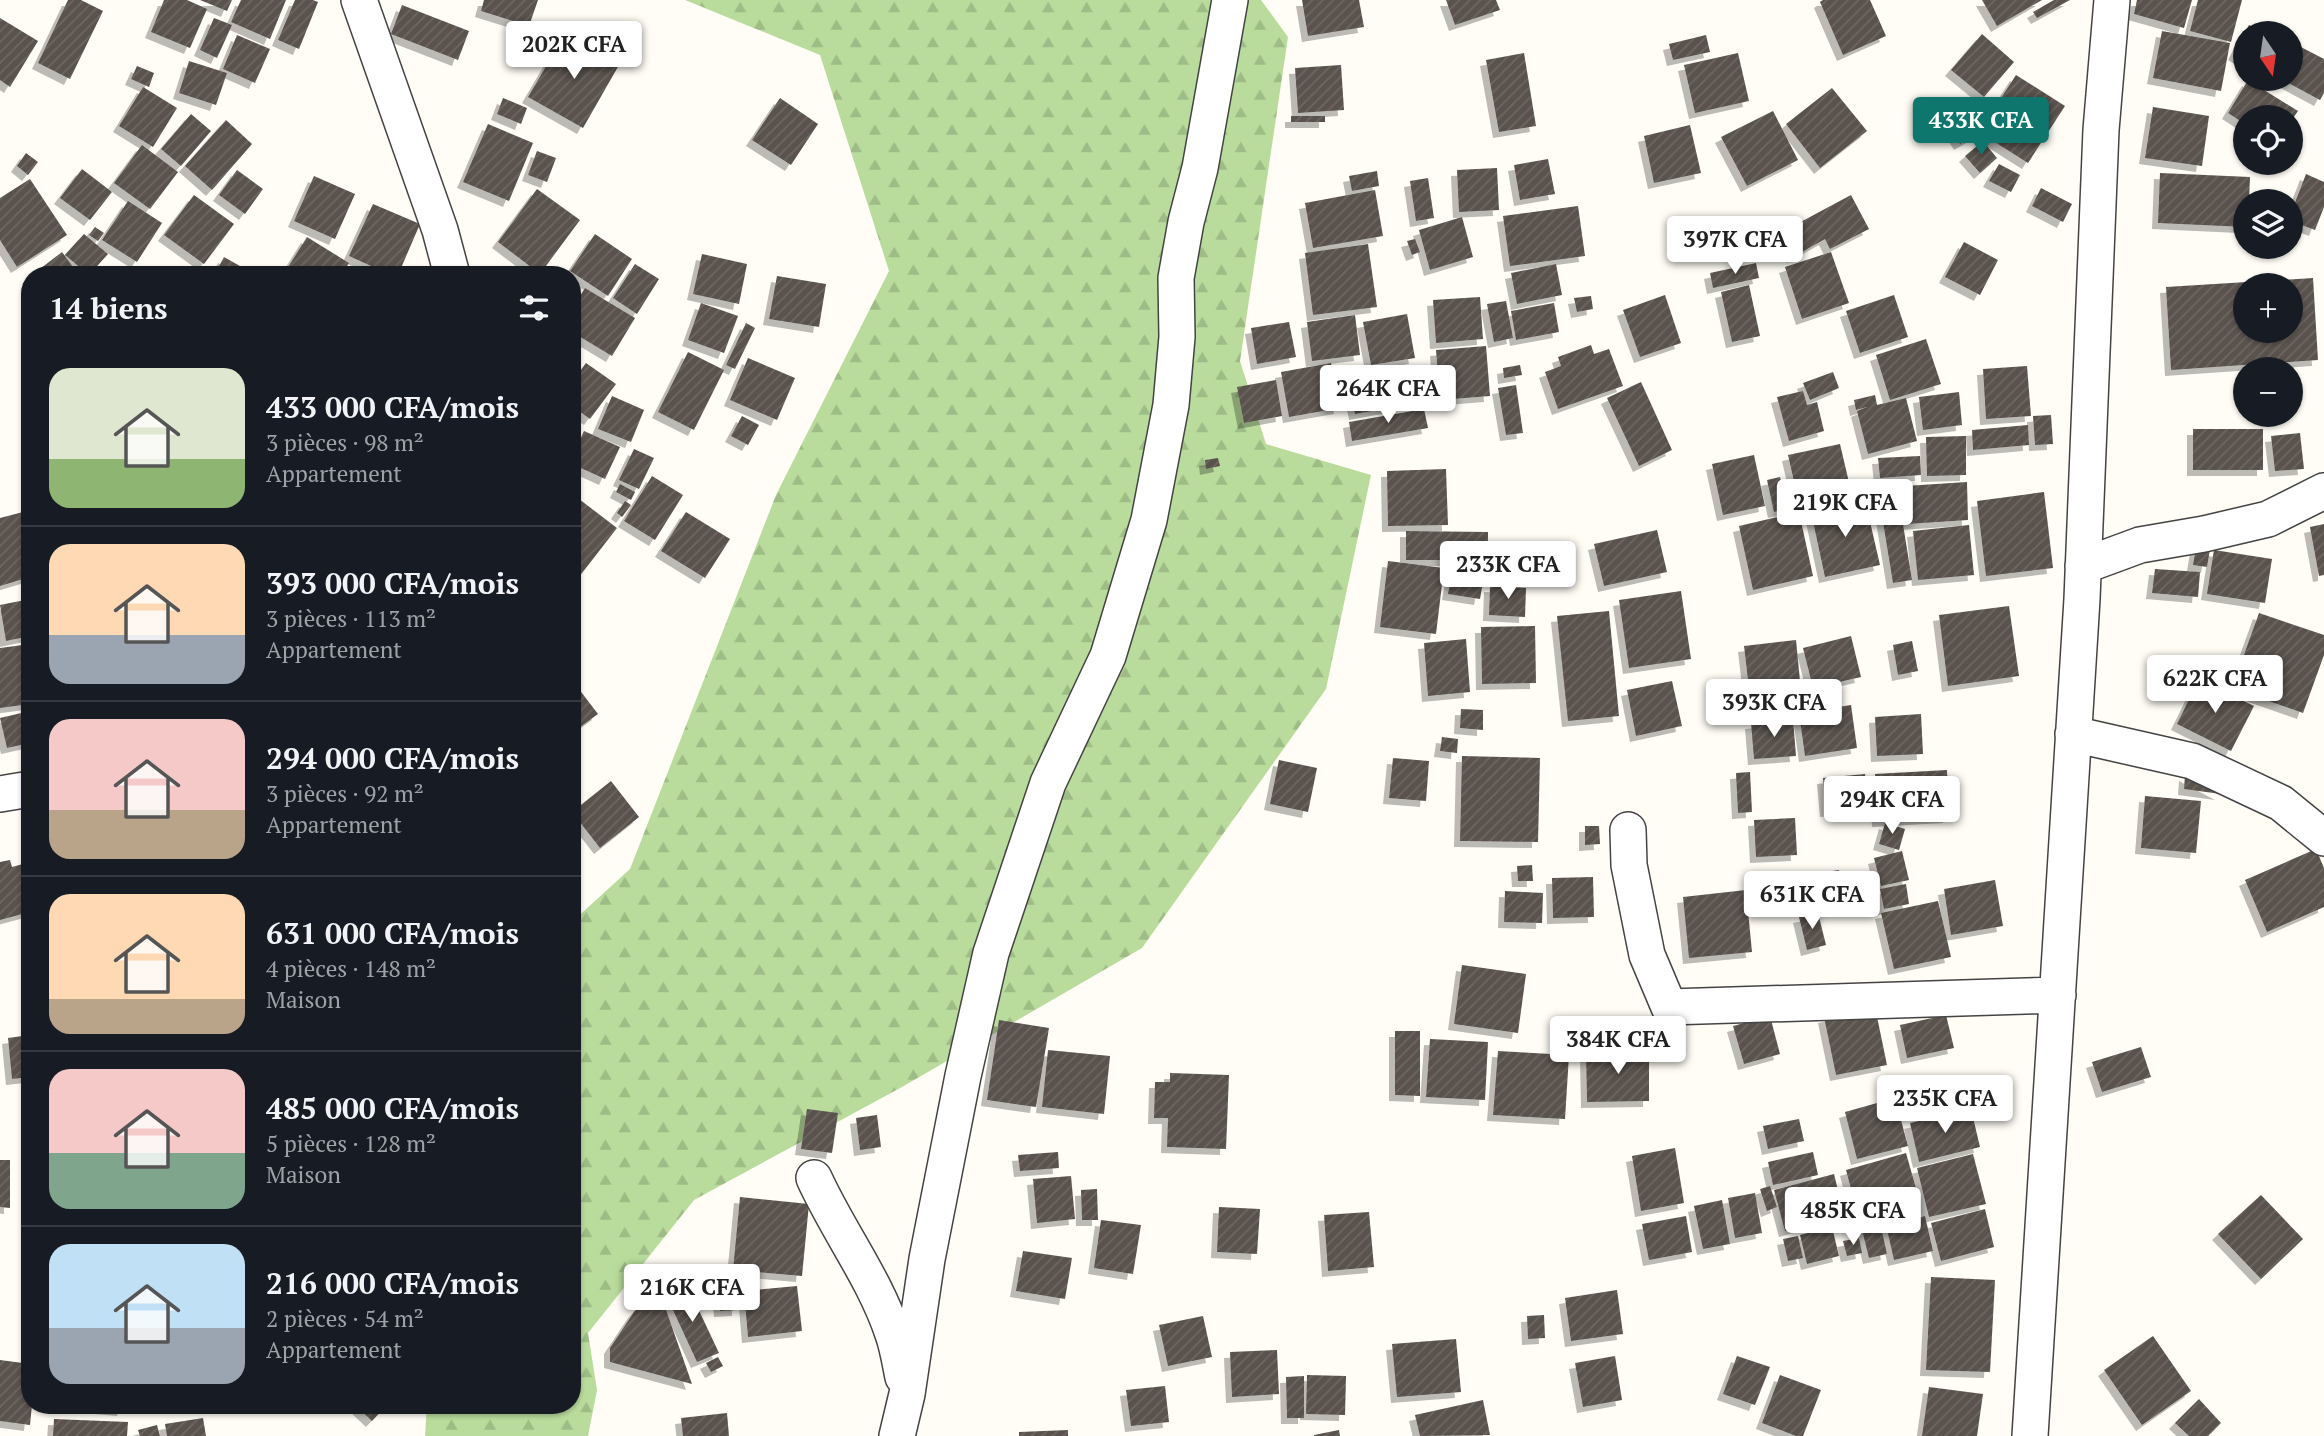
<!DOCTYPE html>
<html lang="fr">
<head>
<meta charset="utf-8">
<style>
  body { margin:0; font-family:"PT Serif",serif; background:#20242c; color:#f1f3f6; height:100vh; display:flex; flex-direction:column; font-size:26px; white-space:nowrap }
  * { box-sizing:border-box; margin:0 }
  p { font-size:23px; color:#9ea1a6 }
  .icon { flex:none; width:38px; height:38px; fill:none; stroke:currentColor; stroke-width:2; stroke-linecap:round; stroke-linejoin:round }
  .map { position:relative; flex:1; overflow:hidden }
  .sheet { position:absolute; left:21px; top:266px; width:560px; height:1148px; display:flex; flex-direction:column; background:#171b24; border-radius:28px; box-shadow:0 2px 5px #0004 }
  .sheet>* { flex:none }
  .needle { width:46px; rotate:167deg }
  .buttons { position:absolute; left:2233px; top:21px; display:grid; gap:14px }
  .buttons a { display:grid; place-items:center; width:70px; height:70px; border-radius:50%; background:#171b24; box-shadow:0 2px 5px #0004; font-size:35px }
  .price { position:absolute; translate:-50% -60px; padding:0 16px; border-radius:7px; background:#fff; color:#222; font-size:23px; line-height:46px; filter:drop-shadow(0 2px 4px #0008) }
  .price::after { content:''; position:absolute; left:50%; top:42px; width:21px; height:16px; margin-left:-10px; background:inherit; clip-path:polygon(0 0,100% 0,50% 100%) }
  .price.active { background:#0f766e; color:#fff }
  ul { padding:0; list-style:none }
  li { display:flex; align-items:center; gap:21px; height:175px; padding:0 28px }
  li+li { border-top:2px solid #363941 }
  li span { display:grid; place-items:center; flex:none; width:196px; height:140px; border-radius:21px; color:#555 }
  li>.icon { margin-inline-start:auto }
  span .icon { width:84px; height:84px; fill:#fffc; stroke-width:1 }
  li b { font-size:30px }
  h2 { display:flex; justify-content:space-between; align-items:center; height:84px; padding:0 28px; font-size:30px }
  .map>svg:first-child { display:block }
</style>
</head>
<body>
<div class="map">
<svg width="2324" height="1436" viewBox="0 0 2324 1436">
  <defs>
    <pattern id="forest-firs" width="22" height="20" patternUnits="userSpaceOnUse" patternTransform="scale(1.75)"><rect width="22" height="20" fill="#b9dc9c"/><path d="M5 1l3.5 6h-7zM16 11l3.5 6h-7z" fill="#9ebc85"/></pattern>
    <pattern id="building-hatch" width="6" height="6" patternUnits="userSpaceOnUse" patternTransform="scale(1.75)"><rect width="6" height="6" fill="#5a524d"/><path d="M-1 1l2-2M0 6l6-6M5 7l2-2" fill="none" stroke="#6d6662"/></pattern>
    <filter id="shadow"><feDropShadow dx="-6" dy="6" stdDeviation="0" flood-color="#0004"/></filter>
  </defs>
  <rect width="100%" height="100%" fill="#fffdf5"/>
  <path fill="url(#forest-firs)" d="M685 0H1261L1288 37 1240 361 1266 444 1371 475 1326 689 1142 948 902 1087 694 1200 588 1333 597 1390 588 1436H425L427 1405H572V922L630 869 776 495 889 271 820 55Z"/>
  <path fill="url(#building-hatch)" fill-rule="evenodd" filter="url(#shadow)" d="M68 0H81L103 11 70 79 38 63Z
    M164 0H187L207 9 190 48 151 32Z
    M200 0H232L227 11Z
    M241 0H286L270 39 231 22Z
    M295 0H313L318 2 299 49 278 40Z
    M484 0H538L529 26 481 11Z
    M1302 0H1359L1364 27 1308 36Z
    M1446 0H1496L1500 10 1455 25Z
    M1823 0H1870L1886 36 1843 55 1820 2Z
    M1982 0H2042L1997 26Z
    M2054 0H2070L2037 18 2033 12Z
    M2137 0H2192L2184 28 2134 14Z
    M2198 0H2242L2231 42 2190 31Z
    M402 5 469 31 458 60 391 34Z
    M0 18 38 41 10 87 0 80Z
    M214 18 232 25 217 58 200 50Z
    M2249 25 2266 33H2245V61L2234 54Z
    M2162 31 2230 43 2221 91 2153 78Z
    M565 34 619 65 583 128 528 97Z
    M1982 34 2014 62 1984 97 1951 70Z
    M237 35 270 49 255 83 223 69Z
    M1706 35 1710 52 1673 60 1669 44Z
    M2297 45 2324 59V93L2320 100 2281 79H2291V55Z
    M1524 53 1536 126 1499 132 1486 60Z
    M1738 53 1749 101 1695 113 1684 65Z
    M189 61 227 73 216 105 179 93Z
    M1341 65 1344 110 1298 113 1295 68Z
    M137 66 154 73 149 87 131 79Z
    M2016 75 2065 106 2028 163 1979 132Z
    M2248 80 2298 111 2291 121V117H2245V124L2228 113Z
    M143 87 177 108 153 147 119 126Z
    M1832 88 1867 131 1820 168 1786 124Z
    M503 98 527 108 521 124 497 114Z
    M780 98 818 124 791 165 752 140Z
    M2153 107 2209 116 2202 166 2145 158Z
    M1773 111 1798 160 1747 186 1721 137Z
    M191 114 211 131 181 166 161 149Z
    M1291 116H1325V122H1291Z
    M1962 117 1974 136 1960 144 1948 125Z
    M226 120 252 144 212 190 185 166Z
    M488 124 533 143 509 201 463 182Z
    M1690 125 1701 173 1654 183 1644 136Z
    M1983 141 1997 158 1980 173 1965 156Z
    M142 145 178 172 150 209 114 183Z
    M537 151 556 158 547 182 528 175Z
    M26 153 38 162 28 175 17 166Z
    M1548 159 1555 194 1520 200 1514 165Z
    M1999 164 2020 175 2011 192 1989 181Z
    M1497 168 1499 210 1459 212 1457 170Z
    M82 169 112 192 90 220 60 198Z
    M237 170 263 189 245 214 219 195Z
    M1377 171 1379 186 1352 191 1349 176Z
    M2160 173 2250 177 2249 201H2245V227L2158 223Z
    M2306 174 2324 182V207L2315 230 2291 221V213Z
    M314 176 355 194 335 239 294 221Z
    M1428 178 1434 218 1416 221 1410 181Z
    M30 179 67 235 17 267 0 240V198Z
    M2041 188 2072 204 2063 222 2032 206Z
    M537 189 580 220 540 274 498 242Z
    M1375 190 1383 236 1313 248 1305 203Z
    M194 195 234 224 204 264 164 235Z
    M1851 195 1869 229 1830 249 1825 239 1793 257 1780 233Z
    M128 201 162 223 137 262 102 240Z
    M373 204 420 224 398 275H391L349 256Z
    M1578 206 1585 256 1510 266 1503 216Z
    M1462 217 1473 257 1430 270 1419 230Z
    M95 227 104 233 98 241 89 235Z
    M84 234 108 254 89 275 65 255Z
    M595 234 632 259 608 296 570 271Z
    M307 237 349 263 341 275H288L285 272Z
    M1415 239 1420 252 1412 255 1407 241Z
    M1964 242 1998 260 1980 295 1945 277Z
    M1368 244 1377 307 1313 315 1305 253Z
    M62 252 79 275H32Z
    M1831 252 1849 303 1802 319 1785 267Z
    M702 254 747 264 739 304 693 294Z
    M224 257 256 275H214Z
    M1756 263 1759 278 1713 288 1710 273Z
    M635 264 659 279 637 314 613 298Z
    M1556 264 1562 295 1517 304 1511 273Z
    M777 276 826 284 819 327 769 319Z
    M2313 278 2318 360 2171 370 2166 287ZM2245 285H2291V331H2245Z
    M1749 285 1760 336 1732 342 1721 292Z
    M585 288 635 318 612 356 572 332V309Z
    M1665 295 1681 343 1640 357 1623 310Z
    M1894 295 1908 337 1860 353 1846 311Z
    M1591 296 1593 309 1577 312 1574 298Z
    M1480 297 1483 339 1436 343 1433 300Z
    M1506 301 1513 338 1494 342 1487 304Z
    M701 303 738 316 724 353 688 340Z
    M1554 303 1559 332 1516 340 1511 311Z
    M1407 314 1415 358 1371 365 1363 322Z
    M1355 315 1360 355 1312 361 1307 322Z
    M1289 322 1296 357 1257 364 1251 328Z
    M746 323 755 328 735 369 726 365Z
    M1926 339 1941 384 1890 400 1876 355Z
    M1591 345 1594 354 1609 349 1623 386 1558 409 1545 372 1561 366 1558 357Z
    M1486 346 1490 396 1440 400 1436 350Z
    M688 352 724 370 694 430 658 412Z
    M748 358 795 378 777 420 730 400Z
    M586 363 616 384 590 419 572 406V382Z
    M1331 363 1340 408 1289 417 1281 372Z
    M1520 365 1522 375 1504 378 1503 368Z
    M2027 366 2031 416 1986 419 1983 369Z
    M1386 370 1393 407 1355 414 1348 377Z
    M1405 372 1408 382 1397 384 1395 374Z
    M1833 372 1839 388 1810 400 1803 383Z
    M1276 380 1282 416 1244 423 1237 387Z
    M1641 382 1672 450 1639 466 1607 398Z
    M1516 385 1523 433 1506 435 1498 388Z
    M1803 391 1807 405 1817 402 1824 431 1789 441 1777 397Z
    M1959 392 1962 425 1923 430 1919 397Z
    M1875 395 1877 405 1906 398 1917 441 1868 454 1857 411 1867 407 1856 410 1854 400Z
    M612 396 644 410 631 442 598 429Z
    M1424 409 1428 428 1352 441 1349 422Z
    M2051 415 2053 444 2035 445 2033 416Z
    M742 416 759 425 748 445 731 436Z
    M2028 425 2029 445 1973 450 1972 430Z
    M2193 429H2263V470H2193Z
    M584 431 620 447 605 479 572 464V457Z
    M2300 433 2304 469 2275 471 2271 436Z
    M1966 436V475L1927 476 1926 437Z
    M1840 444 1851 491 1799 503 1788 455Z
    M634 449 654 458 639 489 619 480Z
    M1754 455 1765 506 1723 515 1712 464Z
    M1920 456 1921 475 1880 478 1878 458Z
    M1218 458 1220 466 1206 469 1205 460Z
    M1446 469 1448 525 1388 526 1387 471Z
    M652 476 683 495 655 540 624 521Z
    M1780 477 1788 509 1774 512 1767 480Z
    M1967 482 1968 520 1907 524 1905 486Z
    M620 484 635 492 631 500 616 492Z
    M1895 489 1897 505 1880 508 1877 491Z
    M2044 492 2053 568 1986 576 1977 501Z
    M579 499 617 528 572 586V507Z
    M1865 500 1880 565 1825 577 1811 512Z
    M625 501 631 505 622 517 617 513Z
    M23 512 30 535V577L0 586V518Z
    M686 512 730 539 705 578 661 551Z
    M1799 512 1813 576 1753 590 1739 526Z
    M1901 512 1912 580 1893 583 1882 516Z
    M2324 524V575L2319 576 2310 527Z
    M1969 525 1974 575 1918 580 1913 531Z
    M1657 530 1667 572 1604 586 1594 544Z
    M1406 531 1488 532V560H1406Z
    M2196 547 2210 549 2207 567 2193 565Z
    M2214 550 2272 559 2265 603 2207 594Z
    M1388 561 1444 568 1436 634 1380 627Z
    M2155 569 2200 572 2198 597 2152 593Z
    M1452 571 1484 576 1480 599 1448 594Z
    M1490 586 1526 588 1525 617 1489 615Z
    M1681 591 1691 659 1629 668 1619 600Z
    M30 599V636L6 641 0 605Z
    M2009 606 2019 676 1948 686 1939 615Z
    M1609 611 1619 716 1568 721 1557 616Z
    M2259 613 2324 635V655L2303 713 2232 688Z
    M1535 626 1536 683 1482 684 1481 627Z
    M1851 636 1861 677 1813 688 1803 648Z
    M1466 639 1470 692 1428 696 1424 643Z
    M1796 640 1801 691 1750 697 1744 646Z
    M1912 641 1918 671 1898 675 1893 645Z
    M30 644V704L0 708V648Z
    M2199 679 2254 706 2231 751 2177 724Z
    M572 680 598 714 572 733Z
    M1672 681 1682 726 1636 736 1627 690Z
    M1851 705 1857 748 1805 756 1799 713Z
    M1461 709 1483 710V730L1460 728Z
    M30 711V743L7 748 0 718Z
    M1921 714 1923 754 1877 756 1875 717Z
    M1793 719 1796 756 1754 759 1751 723Z
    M1442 737 1458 739 1457 753 1440 751Z
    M1462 756 1540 758 1538 842 1460 841Z
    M1393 758 1429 761 1426 801 1389 798Z
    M1279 760 1317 768 1308 812 1270 804Z
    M1947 770 1949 817 1878 821 1875 774Z
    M1750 772 1752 812 1738 813 1736 773Z
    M1865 774 1868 808 1826 811 1823 778Z
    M2185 775 2221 794 2184 789Z
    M611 781 639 817 600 848 572 812Z
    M2145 796 2201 801 2196 853 2141 848Z
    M1795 818 1797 855 1756 857 1754 820Z
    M1885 823 1905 829 1899 850 1879 844Z
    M1585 826H1599L1600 844 1585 845Z
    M2316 849 2324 868V907L2267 932 2245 880Z
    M1902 851 1909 880 1881 886 1874 858Z
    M10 860 12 867 30 862V912L0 920V862Z
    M1532 865 1533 881H1518L1517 866Z
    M1839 870 1845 906 1813 911 1807 875Z
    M1593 877 1594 917 1553 918 1552 878Z
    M1995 880 2003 926 1951 935 1944 889Z
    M1906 884 1909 904 1884 909 1880 889Z
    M1746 890 1752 952 1689 958 1683 897Z
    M1505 891 1543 893 1542 923 1504 922Z
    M1938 901 1951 957 1894 969 1881 913Z
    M1818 913 1826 945 1807 950 1799 917Z
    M1462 965 1526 974 1518 1033 1454 1024Z
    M1875 1007 1887 1065 1836 1075 1824 1017Z
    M1946 1015 1954 1048 1907 1058 1900 1025Z
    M1770 1016 1780 1054 1744 1064 1733 1026Z
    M999 1020 1049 1028 1036 1107 987 1100Z
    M1395 1031H1420V1096L1395 1095Z
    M30 1035V1077L12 1079 8 1038Z
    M1430 1039 1488 1042 1485 1100 1426 1097Z
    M2141 1047 2151 1077 2102 1092 2092 1062Z
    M1048 1050 1110 1056 1104 1114 1042 1107Z
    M1649 1050V1101L1587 1102 1586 1051Z
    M1498 1051 1569 1055 1565 1119 1493 1115Z
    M1170 1073 1229 1075 1226 1149 1167 1147 1168 1118H1154L1155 1082H1170Z
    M1895 1098 1908 1146 1857 1159 1845 1112Z
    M807 1109 838 1113 832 1153 801 1149Z
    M1971 1109 1980 1147 1919 1162 1910 1123Z
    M877 1115 881 1147 860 1150 856 1118Z
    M1799 1119 1804 1141 1768 1149 1763 1126Z
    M1675 1148 1684 1203 1641 1211 1632 1156Z
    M1058 1152 1059 1168 1020 1171 1018 1155Z
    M1813 1152 1818 1175 1773 1185 1768 1162Z
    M1906 1153 1919 1199 1858 1215 1846 1170Z
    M1973 1154 1986 1204 1929 1217 1917 1168Z
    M0 1160H10V1208L0 1207Z
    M1834 1174 1844 1215 1785 1231 1774 1190Z
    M1071 1176 1075 1219 1037 1223 1033 1179Z
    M1770 1186 1777 1207 1767 1211 1760 1189Z
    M1097 1189 1098 1220H1082L1081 1190Z
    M1755 1193 1762 1233 1735 1238 1728 1198Z
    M2261 1195 2303 1239 2261 1279 2218 1234Z
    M740 1197 809 1204 802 1276 733 1270Z
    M1722 1200 1730 1244 1703 1249 1694 1206Z
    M1219 1207 1260 1209 1257 1254 1217 1252Z
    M1985 1209 1994 1247 1941 1261 1931 1223Z
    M1369 1212 1374 1267 1328 1271 1324 1215Z
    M1686 1216 1692 1252 1649 1260 1642 1224Z
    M1925 1216 1933 1251 1894 1260 1886 1225Z
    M1879 1218 1887 1254 1869 1258 1860 1222Z
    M1101 1220 1141 1225 1133 1274 1094 1268Z
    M1832 1227 1839 1256 1807 1264 1800 1235Z
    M1798 1236 1803 1258 1788 1261 1783 1239Z
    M1859 1238 1862 1253 1847 1256 1843 1241Z
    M1023 1251 1072 1258 1065 1299 1016 1291Z
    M676 1274 680 1283 666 1290 662 1282Z
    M1931 1277 1995 1280 1990 1372 1926 1370Z
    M737 1283 738 1310 720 1311 718 1284Z
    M687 1285 719 1353 697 1362 666 1295Z
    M797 1286 802 1331 748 1337 744 1291Z
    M658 1287 692 1384 610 1362V1348L634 1312Z
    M1617 1290 1623 1334 1571 1341 1565 1298Z
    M1544 1315 1545 1338 1528 1339 1527 1316Z
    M1203 1316 1212 1357 1168 1366 1159 1325Z
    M2153 1336 2191 1391 2142 1425 2104 1370Z
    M1456 1339 1461 1392 1397 1397 1392 1344Z
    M1277 1350 1279 1394 1232 1397 1230 1352Z
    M1615 1356 1622 1400 1583 1407 1575 1363Z
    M1737 1356 1770 1367 1755 1405 1723 1394Z
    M718 1357 723 1366 711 1372 706 1363Z
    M0 1360 30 1364V1405H32L30 1425 0 1421Z
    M1307 1375 1346 1376 1345 1415 1306 1414Z
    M1780 1375 1821 1390 1803 1436H1796L1762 1423Z
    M1304 1376V1418H1287L1286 1377Z
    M1165 1386 1169 1422 1131 1426 1126 1390Z
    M1929 1387 1983 1394 1977 1436H1922Z
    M2199 1399 2221 1423 2208 1436H2189L2175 1423Z
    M1483 1400 1490 1435 1420 1436 1415 1415Z
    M90 1405H124L123 1410 90 1407Z
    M355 1405H387L372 1421Z
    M727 1413 729 1436H683L681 1418Z
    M203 1418 206 1436H167L165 1424Z
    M54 1419 128 1422 127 1436H53Z
    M157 1425 160 1436H140L138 1430Z
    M1068 1430V1436H1019V1432Z
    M1339 1430 1340 1436H1314V1435Z"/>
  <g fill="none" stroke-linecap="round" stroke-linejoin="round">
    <g stroke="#444" stroke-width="38">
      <path id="minor" d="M359 0 440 230 452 275
        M2083 566 2140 545 2204 534 2268 519 2324 491
        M2073 734 2192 761 2281 803 2324 838
        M0 794 30 789
        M1628 830 1629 865 1647 955 1669 1007 2058 995
        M814 1178C838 1231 875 1279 893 1334 898 1348 900 1363 903 1377
        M897 1436 907 1394 927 1259 963 1076 991 953 1048 783 1108 656 1149 520 1171 405 1177 337 1176 278 1186 222 1200 168 1230 0
        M2030 1436 2082 599 2101 130 2112 0"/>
    </g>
    <use href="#minor" stroke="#fff" stroke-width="35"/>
  </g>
</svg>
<div class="buttons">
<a><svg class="needle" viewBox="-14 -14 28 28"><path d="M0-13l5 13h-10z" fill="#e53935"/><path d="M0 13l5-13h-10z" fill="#9ea1a6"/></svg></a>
<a><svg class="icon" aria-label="locate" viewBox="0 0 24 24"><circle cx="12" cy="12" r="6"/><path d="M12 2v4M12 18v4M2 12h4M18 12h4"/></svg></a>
<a><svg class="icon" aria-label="layers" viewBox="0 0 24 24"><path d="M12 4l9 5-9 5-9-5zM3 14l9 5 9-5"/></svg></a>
<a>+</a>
<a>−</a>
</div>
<b class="price" style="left:574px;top:81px">202K CFA</b>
<b class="price active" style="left:1981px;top:157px">433K CFA</b>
<b class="price" style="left:1735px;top:276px">397K CFA</b>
<b class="price" style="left:1388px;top:425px">264K CFA</b>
<b class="price" style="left:1845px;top:539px">219K CFA</b>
<b class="price" style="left:1508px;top:601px">233K CFA</b>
<b class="price" style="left:2215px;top:715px">622K CFA</b>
<b class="price" style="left:1774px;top:739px">393K CFA</b>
<b class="price" style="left:1892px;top:836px">294K CFA</b>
<b class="price" style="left:1812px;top:931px">631K CFA</b>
<b class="price" style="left:1618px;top:1076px">384K CFA</b>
<b class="price" style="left:1945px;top:1135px">235K CFA</b>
<b class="price" style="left:1853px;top:1247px">485K CFA</b>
<b class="price" style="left:692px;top:1324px">216K CFA</b>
<section class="sheet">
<h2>14 biens<svg class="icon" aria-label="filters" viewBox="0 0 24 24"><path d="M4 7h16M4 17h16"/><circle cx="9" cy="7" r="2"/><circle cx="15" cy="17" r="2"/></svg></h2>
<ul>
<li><span style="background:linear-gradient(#dfe7d0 65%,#8fb573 0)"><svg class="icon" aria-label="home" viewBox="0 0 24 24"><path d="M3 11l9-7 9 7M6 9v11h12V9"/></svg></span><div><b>433 000 CFA/mois</b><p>3 pièces · 98 m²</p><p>Appartement</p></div></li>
<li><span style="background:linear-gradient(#ffd9b3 65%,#9aa5b1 0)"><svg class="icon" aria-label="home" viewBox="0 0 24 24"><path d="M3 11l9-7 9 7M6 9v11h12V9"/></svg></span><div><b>393 000 CFA/mois</b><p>3 pièces · 113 m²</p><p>Appartement</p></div></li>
<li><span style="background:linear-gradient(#f6c9c9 65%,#b9a48a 0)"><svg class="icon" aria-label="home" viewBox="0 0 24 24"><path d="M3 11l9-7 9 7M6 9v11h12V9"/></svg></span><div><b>294 000 CFA/mois</b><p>3 pièces · 92 m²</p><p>Appartement</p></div></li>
<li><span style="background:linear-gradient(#ffd9b3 75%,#b9a48a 0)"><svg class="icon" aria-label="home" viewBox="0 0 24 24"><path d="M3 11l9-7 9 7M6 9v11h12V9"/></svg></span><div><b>631 000 CFA/mois</b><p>4 pièces · 148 m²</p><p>Maison</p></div></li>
<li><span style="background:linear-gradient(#f6c9c9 60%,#7fa58c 0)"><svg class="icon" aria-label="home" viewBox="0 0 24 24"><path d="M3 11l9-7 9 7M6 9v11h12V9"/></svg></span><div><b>485 000 CFA/mois</b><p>5 pièces · 128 m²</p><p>Maison</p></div></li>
<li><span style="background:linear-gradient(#bfe0f5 60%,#9aa5b1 0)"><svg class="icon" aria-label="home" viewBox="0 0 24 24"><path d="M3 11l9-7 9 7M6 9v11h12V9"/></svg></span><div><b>216 000 CFA/mois</b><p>2 pièces · 54 m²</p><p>Appartement</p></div></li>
</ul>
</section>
</div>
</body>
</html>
